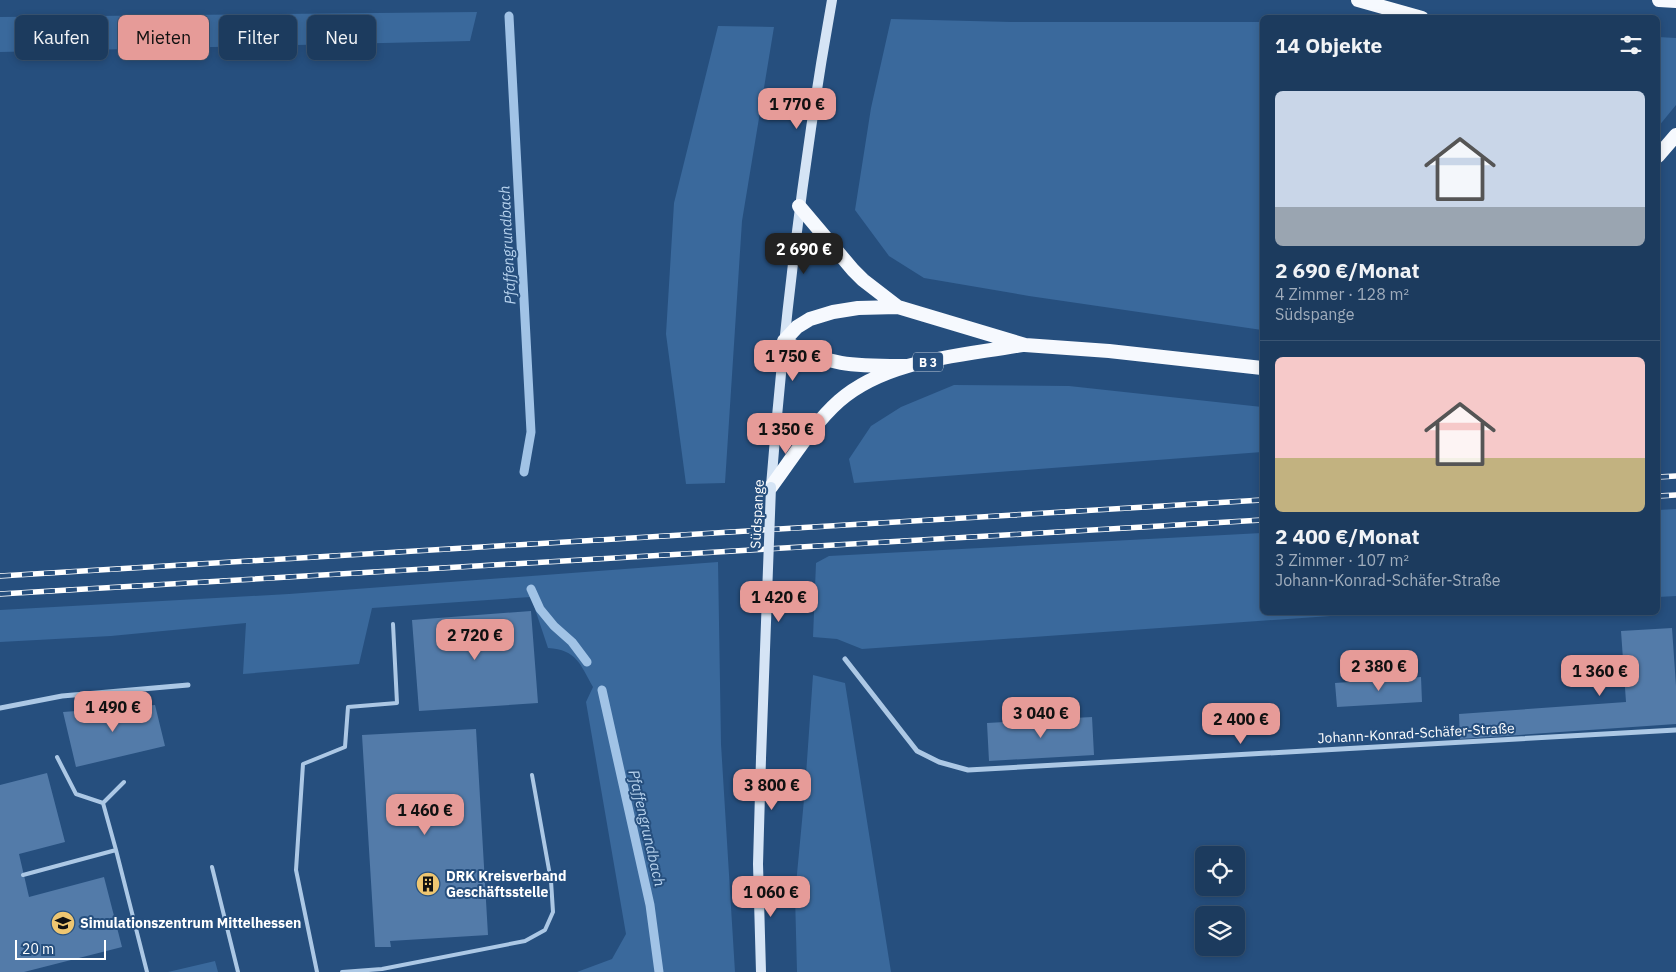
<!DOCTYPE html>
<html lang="de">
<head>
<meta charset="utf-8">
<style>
  body { margin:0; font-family:"IBM Plex Sans",sans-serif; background:#254264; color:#f1f3f6; height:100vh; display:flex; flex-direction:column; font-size:19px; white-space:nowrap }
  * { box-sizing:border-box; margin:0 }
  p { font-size:16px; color:#a0adbc }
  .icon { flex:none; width:28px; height:28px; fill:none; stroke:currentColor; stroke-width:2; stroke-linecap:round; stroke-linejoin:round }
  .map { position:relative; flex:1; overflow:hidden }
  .panel { position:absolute; left:1260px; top:15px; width:400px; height:600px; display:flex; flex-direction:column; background:#1c3b5e; border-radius:8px; box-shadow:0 2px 8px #0003,0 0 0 1px #3a5573 }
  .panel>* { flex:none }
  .top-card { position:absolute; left:15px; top:15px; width:475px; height:45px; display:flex; gap:10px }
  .fabs { position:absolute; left:1195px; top:846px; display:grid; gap:10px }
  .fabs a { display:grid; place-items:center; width:50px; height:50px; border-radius:8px; background:#1c3b5e; box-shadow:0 2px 8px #0003,0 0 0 1px #3a5573; font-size:25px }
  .scale { position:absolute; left:15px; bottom:12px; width:91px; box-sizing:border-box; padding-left:5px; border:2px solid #fff; border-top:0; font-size:14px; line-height:18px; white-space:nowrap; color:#fff; -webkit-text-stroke:4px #264f7e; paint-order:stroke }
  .price { position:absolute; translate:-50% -42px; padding:0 11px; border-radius:10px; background:#e69b98; color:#111; font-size:16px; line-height:32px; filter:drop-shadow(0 1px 2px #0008) }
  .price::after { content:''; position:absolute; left:50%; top:30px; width:15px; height:11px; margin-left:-8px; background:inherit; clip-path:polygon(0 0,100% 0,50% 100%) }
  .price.current { background:#222; color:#fff }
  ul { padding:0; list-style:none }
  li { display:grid; align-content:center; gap:10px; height:265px; padding:0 15px }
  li+li { border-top:1px solid #3a5573 }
  li span { display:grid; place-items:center; height:155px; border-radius:8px; color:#555 }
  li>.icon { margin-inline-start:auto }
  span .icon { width:90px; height:90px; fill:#fffc; stroke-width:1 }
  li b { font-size:21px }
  h2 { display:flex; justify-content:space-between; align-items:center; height:60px; padding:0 15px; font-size:21px }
  .pill { padding:0 18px; border-radius:8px; background:#1c3b5e; box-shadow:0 2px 8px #0003,0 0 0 1px #3a5573; font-size:18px; line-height:45px }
  .pill.current { background:#e69b98; color:#111 }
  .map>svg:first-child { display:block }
</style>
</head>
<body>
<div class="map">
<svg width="1676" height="972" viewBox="0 0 1676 972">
  <rect width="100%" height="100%" fill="#264f7e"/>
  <path fill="#3a699c" d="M477 12 470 41 0 52V17Z
    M891 19 1011 22H1262V330L1029 296 924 278 889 256 855 210 871 108Z
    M718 26 774 27 742 221 725 483 686 484 666 334 674 203Z
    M1658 37 1676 38V105L1658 127Z
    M954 385 1069 386 1262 407V452L854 483 849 459 871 426 901 407Z
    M1676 509V596L1658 597V510Z
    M1262 533V612L1373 613 862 649 837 639 813 637 816 563 829 556Z
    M718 562 721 744 735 972H577L612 959 626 934 586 702 593 687C580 664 577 650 548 648L531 597 372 608 359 664 243 674 246 623 111 636 0 642V610L289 594Z
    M813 675 845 683 891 972H797L795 895 805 789Z
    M215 961 218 972H168Z"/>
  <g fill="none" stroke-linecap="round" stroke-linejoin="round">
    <path stroke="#a1c3e6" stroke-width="9" d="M509 16 531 432 524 472
      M531 589 540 609 554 626 572 642 587 662
      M602 690 650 905 659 972"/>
  </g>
  <path fill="#537ba9" d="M531 611 538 703 419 711 412 620Z
    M1672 628 1676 686V724L1460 739 1459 714 1626 702 1621 631Z
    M1421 677 1422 702 1337 707 1335 683Z
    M155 705 165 746 76 767 63 712Z
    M1092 717 1094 755 989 761 987 723Z
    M476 729 488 935 390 941 391 947H375L362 735Z
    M47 773 65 842 19 854 29 897 104 877 122 947 24 972H0V785Z"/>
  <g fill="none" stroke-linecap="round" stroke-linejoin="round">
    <path stroke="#acc8e5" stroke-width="4" d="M57 757 76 794 103 803
      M116 850 103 803 124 782
      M212 867 238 972
      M23 875 116 850 147 972
      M317 972 296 870 303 764 345 747 348 707 397 703 393 624
      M342 972 382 969 525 941 545 930 553 912 551 881 532 775"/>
    <path stroke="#acc8e5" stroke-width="5" d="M845 659 917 751 939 762 968 770 1676 730
      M0 708 62 696 188 685"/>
    <path stroke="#d5e4f5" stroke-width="10" d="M771 486C784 323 803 161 832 0
      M761 972 758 864 761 758"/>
    <path stroke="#f6f9fe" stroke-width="14" d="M1358 0 1422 18
      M1659 0 1676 1
      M1658 156 1676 135
      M799 206 853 270 863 280 898 307
      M906 366C857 366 828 367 784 341L797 327 810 319 833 312 858 308 898 307 1025 345 1109 351 1262 368
      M771 487C792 459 813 424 839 401 887 359 961 356 1022 345"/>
    <g stroke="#fff" stroke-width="5.5">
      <path id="rail" d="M1658 477 1676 476
        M1658 496 1676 495
        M0 576 1262 500
        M0 594 1262 520"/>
    </g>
    <use href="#rail" stroke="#264f7e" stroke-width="4" stroke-dasharray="11" stroke-linecap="butt"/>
    <path stroke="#d5e4f5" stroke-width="10" d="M761 758 771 487"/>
  </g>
  <defs>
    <g id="building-disc" transform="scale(1.25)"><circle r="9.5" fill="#eec671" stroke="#264f7e"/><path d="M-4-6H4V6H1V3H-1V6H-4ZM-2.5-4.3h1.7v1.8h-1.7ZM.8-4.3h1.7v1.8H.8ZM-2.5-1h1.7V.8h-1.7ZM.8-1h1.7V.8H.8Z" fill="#111"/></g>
    <g id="school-disc" transform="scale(1.25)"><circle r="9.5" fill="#eec671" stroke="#264f7e"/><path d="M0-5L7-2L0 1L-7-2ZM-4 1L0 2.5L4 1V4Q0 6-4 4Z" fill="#111"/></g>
  </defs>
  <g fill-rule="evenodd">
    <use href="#building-disc" x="428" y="884"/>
    <use href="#school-disc" x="63" y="923"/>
  </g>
  <g text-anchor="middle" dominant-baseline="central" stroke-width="4" stroke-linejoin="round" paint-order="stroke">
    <rect fill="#264f7e" stroke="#becad8" stroke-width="1" x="913" y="352.5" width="30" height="19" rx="4"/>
    <g font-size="12" font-weight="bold" fill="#fff">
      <text x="928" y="362">B 3</text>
    </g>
    <g font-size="14" fill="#fff" stroke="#264f7e">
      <text transform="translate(757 514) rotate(-87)">Südspange</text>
      <text transform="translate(1416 733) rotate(-3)">Johann-Konrad-Schäfer-Straße</text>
    </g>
    <g font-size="14" font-weight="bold" fill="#fff" stroke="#264f7e" text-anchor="start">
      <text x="446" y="876">DRK Kreisverband<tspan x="446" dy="16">Geschäftsstelle</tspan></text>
      <text x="80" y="923">Simulationszentrum Mittelhessen</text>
    </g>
    <g font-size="15" font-style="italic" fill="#b7d2ed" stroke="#264f7e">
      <text transform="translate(507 245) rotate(-93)">Pfaffengrundbach</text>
      <text transform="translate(647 828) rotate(77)">Pfaffengrundbach</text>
    </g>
  </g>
</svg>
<div class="fabs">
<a><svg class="icon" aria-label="locate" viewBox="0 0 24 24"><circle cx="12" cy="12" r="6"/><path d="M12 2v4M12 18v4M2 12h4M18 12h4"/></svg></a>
<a><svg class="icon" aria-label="layers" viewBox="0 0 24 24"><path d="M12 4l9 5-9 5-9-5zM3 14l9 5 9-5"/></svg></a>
</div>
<div class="scale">20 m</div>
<b class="price" style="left:797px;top:130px">1 770 €</b>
<b class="price current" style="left:804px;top:275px">2 690 €</b>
<b class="price" style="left:793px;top:382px">1 750 €</b>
<b class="price" style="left:786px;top:455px">1 350 €</b>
<b class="price" style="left:779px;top:623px">1 420 €</b>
<b class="price" style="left:475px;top:661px">2 720 €</b>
<b class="price" style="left:1379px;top:692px">2 380 €</b>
<b class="price" style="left:1600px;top:697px">1 360 €</b>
<b class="price" style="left:113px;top:733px">1 490 €</b>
<b class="price" style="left:1041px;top:739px">3 040 €</b>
<b class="price" style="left:1241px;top:745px">2 400 €</b>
<b class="price" style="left:772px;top:811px">3 800 €</b>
<b class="price" style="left:425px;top:836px">1 460 €</b>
<b class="price" style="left:771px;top:918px">1 060 €</b>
<div class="top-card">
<a class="pill">Kaufen</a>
<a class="pill current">Mieten</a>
<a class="pill">Filter</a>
<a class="pill">Neu</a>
</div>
<section class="panel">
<h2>14 Objekte<svg class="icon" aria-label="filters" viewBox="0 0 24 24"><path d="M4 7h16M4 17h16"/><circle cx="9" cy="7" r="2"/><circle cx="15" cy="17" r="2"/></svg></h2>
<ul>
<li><span style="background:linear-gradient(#c9d6e8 75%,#9aa5b1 0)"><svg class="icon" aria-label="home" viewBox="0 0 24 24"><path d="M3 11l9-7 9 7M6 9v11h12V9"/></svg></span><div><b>2 690 €/Monat</b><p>4 Zimmer · 128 m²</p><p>Südspange</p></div></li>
<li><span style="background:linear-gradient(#f6c9c9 65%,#c2b280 0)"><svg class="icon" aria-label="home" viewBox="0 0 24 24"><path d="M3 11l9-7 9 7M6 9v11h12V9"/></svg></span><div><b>2 400 €/Monat</b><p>3 Zimmer · 107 m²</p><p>Johann-Konrad-Schäfer-Straße</p></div></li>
</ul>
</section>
</div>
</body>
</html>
